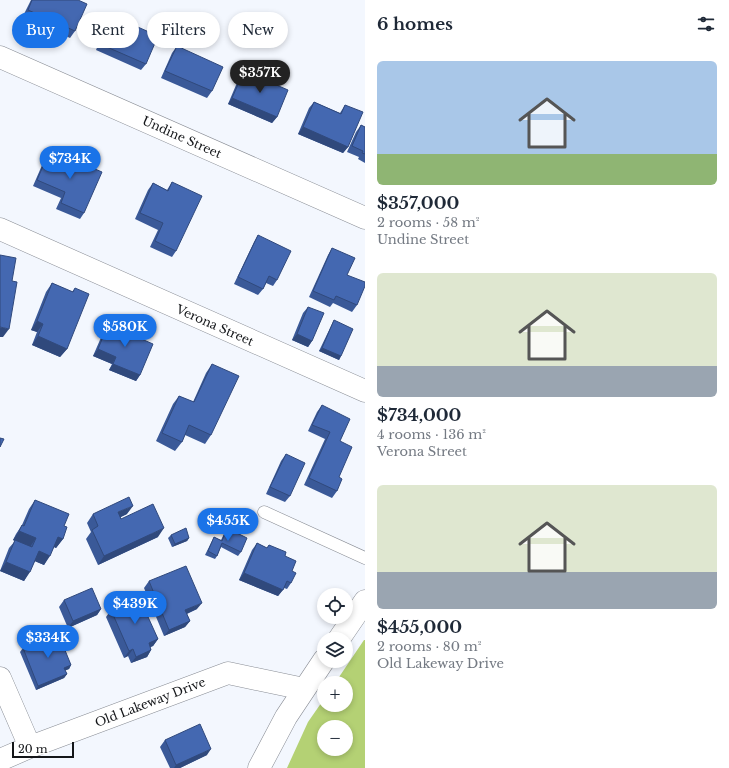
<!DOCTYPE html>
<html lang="en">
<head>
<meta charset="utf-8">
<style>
  body { margin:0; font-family:"Libre Baskerville",serif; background:#f2f2f3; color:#1f2937; height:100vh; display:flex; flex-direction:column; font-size:15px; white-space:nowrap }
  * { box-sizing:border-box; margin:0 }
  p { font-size:13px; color:#747a83 }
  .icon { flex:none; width:22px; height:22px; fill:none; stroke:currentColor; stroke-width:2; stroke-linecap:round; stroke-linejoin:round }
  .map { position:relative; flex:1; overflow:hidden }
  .sheet { display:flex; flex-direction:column; background:#fff; width:364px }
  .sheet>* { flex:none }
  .guide { position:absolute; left:12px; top:12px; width:293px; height:36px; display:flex; gap:8px }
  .buttons { position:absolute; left:317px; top:588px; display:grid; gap:8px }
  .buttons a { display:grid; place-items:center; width:36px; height:36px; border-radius:50%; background:#fff; box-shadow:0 2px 6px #0003; font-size:20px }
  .scale { position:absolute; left:12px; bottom:10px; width:62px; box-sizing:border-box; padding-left:4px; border:2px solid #141619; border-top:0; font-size:11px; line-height:14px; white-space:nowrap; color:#141619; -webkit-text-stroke:3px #fff; paint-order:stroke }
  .price { position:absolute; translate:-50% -34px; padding:0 9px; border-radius:14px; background:#1a73e8; color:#fff; font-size:13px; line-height:26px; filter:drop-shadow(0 1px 2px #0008) }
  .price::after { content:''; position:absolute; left:50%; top:24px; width:12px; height:9px; margin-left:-6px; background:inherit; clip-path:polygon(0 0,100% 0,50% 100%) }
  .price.on { background:#222; color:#fff }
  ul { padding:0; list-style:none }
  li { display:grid; align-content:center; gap:8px; height:212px; padding:0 12px }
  li span { display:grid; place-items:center; height:124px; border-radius:6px; color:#555 }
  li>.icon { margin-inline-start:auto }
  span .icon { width:72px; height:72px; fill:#fffc; stroke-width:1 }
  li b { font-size:17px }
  h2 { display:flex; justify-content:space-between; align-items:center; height:48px; padding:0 12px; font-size:17px }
  .tag { padding:0 14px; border-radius:18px; background:#fff; box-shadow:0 2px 6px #0003; font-size:14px; line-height:36px }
  .tag.on { background:#1a73e8; color:#fff }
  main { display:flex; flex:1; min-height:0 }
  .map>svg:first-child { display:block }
</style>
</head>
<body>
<main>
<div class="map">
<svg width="365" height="768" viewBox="0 0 365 768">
  <rect width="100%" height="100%" fill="#f3f7fe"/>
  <path fill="#b4d174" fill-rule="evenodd" d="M364 640H365V768H287L308 722 324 699V705H346V683H335ZM324 727H346V749H324Z"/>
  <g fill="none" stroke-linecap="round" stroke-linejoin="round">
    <g stroke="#898d95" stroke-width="13">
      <path id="service" d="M264 512 365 558"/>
    </g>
    <g stroke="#898d95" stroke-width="23">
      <path id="minor" d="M0 57 365 218
        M0 229 365 391
        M0 678 30 747
        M0 760 30 747 228 673 304 689"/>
    </g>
    <g stroke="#898d95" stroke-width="23">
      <path id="secondary" d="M339 639 365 601
        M259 768 286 717 324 660"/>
    </g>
    <use href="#service" stroke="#fff" stroke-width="12"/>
    <use href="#minor" stroke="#fff" stroke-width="22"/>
    <use href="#secondary" stroke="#fff" stroke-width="22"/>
  </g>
  <path fill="#3a5998" d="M31 0H78L75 31 70 38 23 16Z
    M113 16 146 64 141 70 96 50 108 22Z
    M177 46 212 91 207 98 161 78 172 53Z
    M244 71 277 117 272 123 228 104 239 78Z
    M314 102 340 113 345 105 348 147 343 153 298 134 309 108Z
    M361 125 365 127V163L358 159 359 157 347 152 356 132Z
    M50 150 84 213 80 219 56 209 61 198 33 186 46 156Z
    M172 182 176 251 172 257 150 247 158 230 135 219 148 190 153 183 167 190Z
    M258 235 277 280 273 286 266 283 263 289 258 295 234 284 254 242Z
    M332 248 347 275 357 305 352 312 333 303 330 307 309 297 328 255Z
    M52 283 72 292 75 288 67 349 60 357 32 345 37 332 31 330 46 292Z
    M308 307 312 341 308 347 292 340 303 313Z
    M110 320 130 334 140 375 136 381 109 370 112 364 93 356 106 326Z
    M334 320 341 356 339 360 319 351 332 324Z
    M212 364 211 435 205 444 185 435 182 442 175 451 156 441 173 404 179 396 193 402 206 373Z
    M322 405 340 441 339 477 337 491 332 498 304 485 325 439 308 431 317 412Z
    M286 454 290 496 285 502 266 494 281 461Z
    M35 500 64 526 63 539 56 548 54 547 44 565 35 561 24 581 0 571 9 548 15 541 13 540 16 534 22 525 29 509Z
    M93 514H127L121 517V519L158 537 98 565 86 539 91 532 87 523Z
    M227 528 241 552 238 556 221 547 217 556 215 559 205 555 214 537 221 540Z
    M171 535 189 538 187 541 172 547 168 538Z
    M257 543 267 548 269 545 285 556 292 571 291 583 287 589 284 588 278 596 239 580 252 550Z
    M149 581 197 609 187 614 190 621 185 627 164 636 144 588Z
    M136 598 158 639 153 646 150 647 151 650 147 657 131 663 128 656 124 658 106 617 111 610 115 608 114 606 118 600Z
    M64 600 101 609 97 615 68 628 59 607Z
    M23 648 71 665 69 669 65 670 67 674 64 678 36 690 20 652Z
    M165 740 207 755 180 768H170L160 747Z"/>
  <path fill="#30497c" d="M232 98 277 117 272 123 228 104Z
    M303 127 348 147 343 153 298 134Z
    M37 321 43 324 37 332 31 330Z
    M0 327 9 329 3 337H0Z
    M297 334 312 341 308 347 292 340Z
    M38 336 67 349 60 357 32 345Z
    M322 348 341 356 339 360 319 351Z
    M98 349 116 357 112 364 93 356Z
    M113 364 140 375 136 381 109 370Z
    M133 506 127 514 112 521 118 512Z
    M164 528 158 537 98 565 104 556Z
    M19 531 36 538 30 547 13 540Z
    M58 537 63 539 56 548 52 546Z
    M189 538 187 541 172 547 175 544Z
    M39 551 50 556 44 565 32 560Z
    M6 562 30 572 24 581 0 571Z
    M244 573 283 590 278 596 239 580Z
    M202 603 197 609 181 616 185 610Z
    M101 609 97 615 68 628 73 621Z
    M190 621 185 627 164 636 169 630Z
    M158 639 153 646 144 650 149 643Z
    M133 649 128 656 124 658 129 651Z
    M151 650 147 657 131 663 136 657Z
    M71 665 69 669 62 672 64 668Z
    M67 674 64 678 36 690 38 686Z
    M211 749 207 755 180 768H174L176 765Z"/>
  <path fill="#4468b1" stroke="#30497c" d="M32 0H78L87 4 75 31 28 10Z
    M113 16 158 36 146 64 100 44Z
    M177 46 223 67 212 91 165 71Z
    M244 71 288 90 277 117 232 98Z
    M314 102 341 114 345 105 363 112 348 147 303 127Z
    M361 125 365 127V154L362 153 363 151 352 146Z
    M50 150 102 172 84 213 61 203 65 192 37 180Z
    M172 182 202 196 176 251 155 241 163 223 140 213 153 183 168 191Z
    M258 235 291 251 277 280 269 276 263 289 238 277Z
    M332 248 355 258 347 275 365 282V286L357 305 336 296 334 300 313 291Z
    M0 255 16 258 12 281 17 282 9 329 0 327Z
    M52 283 73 292 75 288 89 294 67 349 38 336 43 324 37 321Z
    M308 307 324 313 312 341 297 334Z
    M110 320 132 329 130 334 153 344 140 375 113 364 116 357 98 349Z
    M334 320 353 329 341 356 322 348Z
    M212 364 239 376 211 435 189 425 182 442 162 433 179 396 194 402Z
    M322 405 350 419 340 441 352 447 339 477 342 479 337 491 309 478 330 432 312 425Z
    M0 438 4 439 0 447Z
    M286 454 305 463 290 496 270 487Z
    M129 497 133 506 118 512 121 519 153 504 164 528 104 556 92 530 98 526 93 514Z
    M35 500 69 514 64 526 67 527 63 539 58 537 50 556 39 551 30 572 6 562 15 540 32 547 36 538 19 531 22 525 24 526Z
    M186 528 189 538 175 544 171 535Z
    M227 528 247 538 241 552 222 543 217 556 208 551 214 537 222 541Z
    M257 543 267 548 269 545 286 552 285 556 296 561 292 571 296 573 291 583 287 581 283 590 244 573Z
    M186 566 202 603 185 610 190 621 169 630 149 581Z
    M92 588 101 609 73 621 64 600Z
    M134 593 136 598 139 597 158 639 149 643 151 650 136 657 133 649 129 651 111 610 121 605 118 600Z
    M58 633 71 665 64 668 67 674 38 686 23 648Z
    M200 724 211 749 176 765 165 740Z"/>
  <g text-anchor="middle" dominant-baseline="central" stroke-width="3.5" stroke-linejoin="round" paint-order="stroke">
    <g font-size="12" fill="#141619" stroke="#fff">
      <text transform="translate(182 137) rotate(24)">Undine Street</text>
      <text transform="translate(215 325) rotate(24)">Verona Street</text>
      <text transform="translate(150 702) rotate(-21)">Old Lakeway Drive</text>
    </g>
  </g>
</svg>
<div class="buttons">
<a><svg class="icon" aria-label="locate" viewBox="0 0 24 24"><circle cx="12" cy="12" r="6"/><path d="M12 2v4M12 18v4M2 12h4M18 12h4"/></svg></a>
<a><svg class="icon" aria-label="layers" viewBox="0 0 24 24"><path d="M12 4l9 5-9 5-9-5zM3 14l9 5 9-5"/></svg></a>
<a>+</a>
<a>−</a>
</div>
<div class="scale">20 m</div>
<b class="price on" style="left:260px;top:94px">$357K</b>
<b class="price" style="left:70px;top:180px">$734K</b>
<b class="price" style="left:125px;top:348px">$580K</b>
<b class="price" style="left:228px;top:542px">$455K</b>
<b class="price" style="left:135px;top:625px">$439K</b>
<b class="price" style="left:48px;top:659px">$334K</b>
<div class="guide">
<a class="tag on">Buy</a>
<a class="tag">Rent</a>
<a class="tag">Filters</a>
<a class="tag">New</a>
</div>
</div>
<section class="sheet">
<h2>6 homes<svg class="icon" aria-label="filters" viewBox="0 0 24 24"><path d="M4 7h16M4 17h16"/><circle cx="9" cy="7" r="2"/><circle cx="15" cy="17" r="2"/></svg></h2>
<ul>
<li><span style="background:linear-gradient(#a9c7e8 75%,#8fb573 0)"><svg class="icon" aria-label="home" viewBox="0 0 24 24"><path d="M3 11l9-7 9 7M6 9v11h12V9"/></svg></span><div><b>$357,000</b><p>2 rooms · 58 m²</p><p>Undine Street</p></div></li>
<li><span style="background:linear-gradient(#dfe7d0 75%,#9aa5b1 0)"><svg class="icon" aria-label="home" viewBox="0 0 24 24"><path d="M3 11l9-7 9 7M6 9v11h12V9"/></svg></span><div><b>$734,000</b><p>4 rooms · 136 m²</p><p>Verona Street</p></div></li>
<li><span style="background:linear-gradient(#dfe7d0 70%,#9aa5b1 0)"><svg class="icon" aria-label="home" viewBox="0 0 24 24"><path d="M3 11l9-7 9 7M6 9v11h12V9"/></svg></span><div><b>$455,000</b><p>2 rooms · 80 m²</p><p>Old Lakeway Drive</p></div></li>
</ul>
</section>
</main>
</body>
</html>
